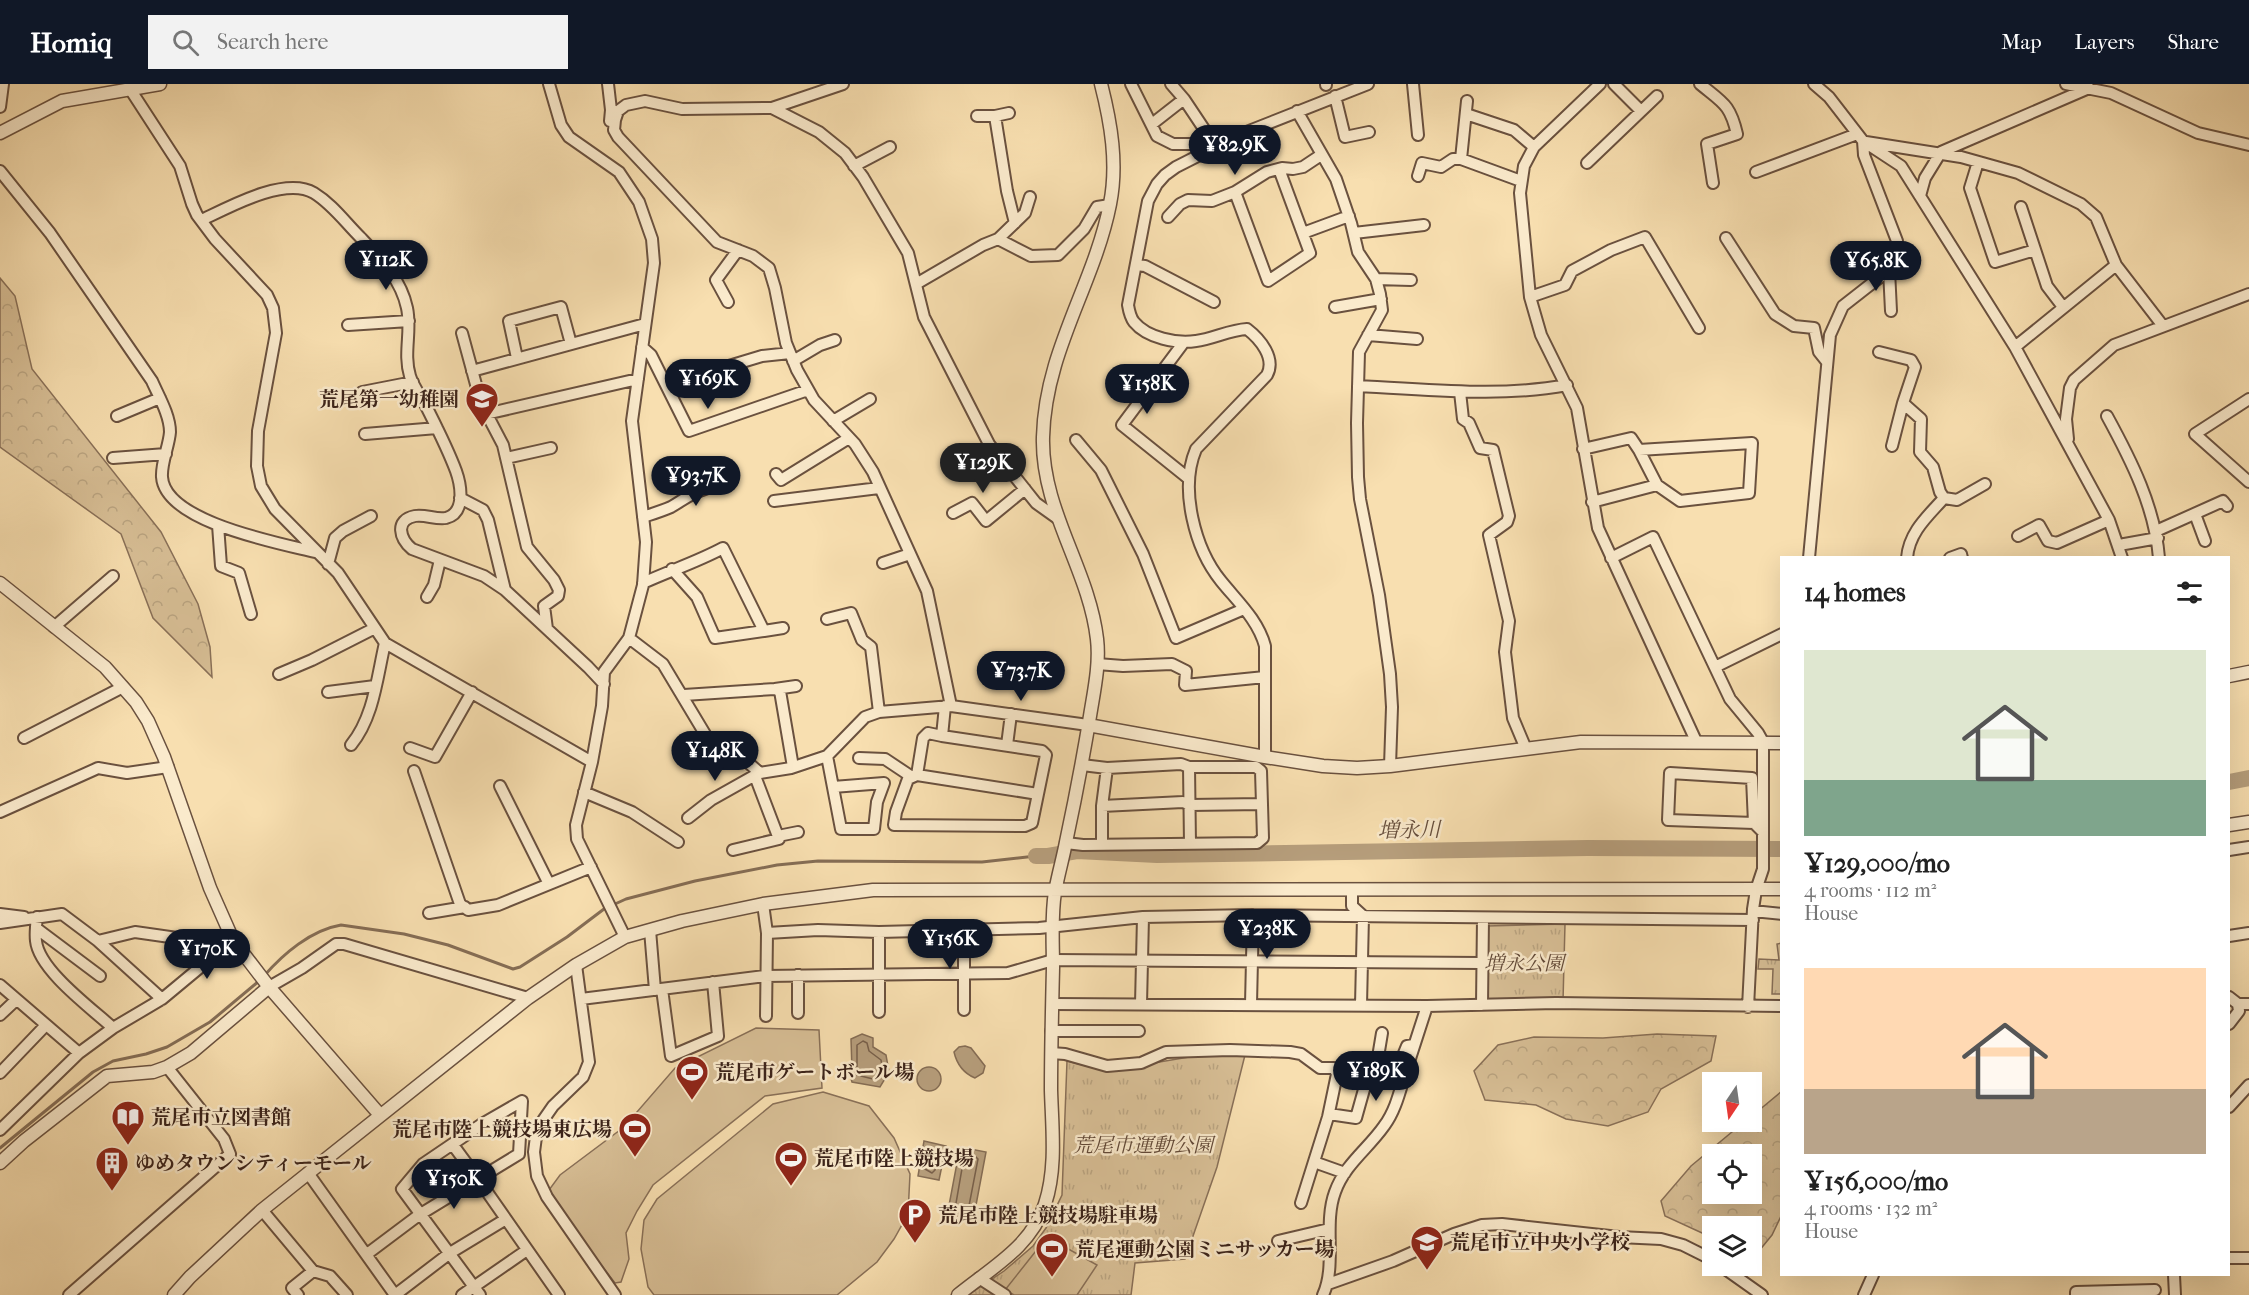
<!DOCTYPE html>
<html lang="en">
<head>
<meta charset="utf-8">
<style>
  body { margin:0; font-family:"IM FELL French Canon","Noto Serif JP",serif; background:#f2f2f2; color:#222; height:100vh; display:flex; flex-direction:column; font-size:22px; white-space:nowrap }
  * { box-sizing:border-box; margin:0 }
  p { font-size:20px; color:#767676 }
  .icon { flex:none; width:33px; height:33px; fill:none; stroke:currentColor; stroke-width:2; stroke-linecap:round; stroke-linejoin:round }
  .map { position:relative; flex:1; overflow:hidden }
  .side { position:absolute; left:1780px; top:472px; width:450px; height:720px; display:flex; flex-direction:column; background:#fff; border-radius:0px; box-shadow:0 6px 24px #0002 }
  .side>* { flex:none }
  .needle { width:39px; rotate:193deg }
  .fabs { position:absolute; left:1702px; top:988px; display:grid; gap:12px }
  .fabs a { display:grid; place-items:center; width:60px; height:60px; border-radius:0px; background:#fff; box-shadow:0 6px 24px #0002; font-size:30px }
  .price { position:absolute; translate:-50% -51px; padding:0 14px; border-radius:21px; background:#111827; color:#fff; font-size:20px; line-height:39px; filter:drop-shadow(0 2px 3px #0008) }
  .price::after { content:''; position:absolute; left:50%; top:36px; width:18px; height:14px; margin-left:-9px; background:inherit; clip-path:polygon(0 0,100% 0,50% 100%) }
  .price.on { background:#222; color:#fff }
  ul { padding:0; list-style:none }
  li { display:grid; align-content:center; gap:12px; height:318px; padding:0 24px }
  li span { display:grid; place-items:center; height:186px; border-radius:0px; color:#555 }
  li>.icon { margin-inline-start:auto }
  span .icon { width:108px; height:108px; fill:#fffc; stroke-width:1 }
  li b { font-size:26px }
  h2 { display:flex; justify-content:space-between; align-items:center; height:72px; padding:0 24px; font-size:26px }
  header { display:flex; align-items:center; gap:36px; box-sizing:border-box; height:84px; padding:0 30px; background:#111827; color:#fff }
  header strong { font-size:28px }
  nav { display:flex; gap:33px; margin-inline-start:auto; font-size:21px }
  .search { width:420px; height:54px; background:#f2f2f2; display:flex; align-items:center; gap:15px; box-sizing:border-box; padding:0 21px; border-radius:0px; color:#767676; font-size:22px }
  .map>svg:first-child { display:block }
</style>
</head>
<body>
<header>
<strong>Homiq</strong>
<div class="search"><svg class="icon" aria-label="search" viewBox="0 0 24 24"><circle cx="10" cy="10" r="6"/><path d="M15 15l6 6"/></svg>Search here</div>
<nav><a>Map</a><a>Layers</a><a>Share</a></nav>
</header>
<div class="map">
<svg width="2249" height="1211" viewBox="0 0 2249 1211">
  <defs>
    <pattern id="forest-crowns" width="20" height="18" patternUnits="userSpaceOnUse" patternTransform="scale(1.5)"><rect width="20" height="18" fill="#d8bf96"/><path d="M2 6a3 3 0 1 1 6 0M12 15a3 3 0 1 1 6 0" fill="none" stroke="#baa481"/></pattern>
    <pattern id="park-tufts" width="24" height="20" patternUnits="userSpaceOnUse" patternTransform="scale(1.5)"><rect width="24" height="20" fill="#d8bf96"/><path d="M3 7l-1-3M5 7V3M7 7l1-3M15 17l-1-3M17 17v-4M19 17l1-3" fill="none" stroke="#baa481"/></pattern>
  </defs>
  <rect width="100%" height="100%" fill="#f8dfb0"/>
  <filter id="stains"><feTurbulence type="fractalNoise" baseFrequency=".00333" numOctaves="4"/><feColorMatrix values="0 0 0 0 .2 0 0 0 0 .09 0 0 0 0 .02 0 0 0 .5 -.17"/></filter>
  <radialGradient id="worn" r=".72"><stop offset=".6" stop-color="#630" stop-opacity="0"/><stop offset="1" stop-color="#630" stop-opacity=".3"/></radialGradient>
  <path fill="url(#forest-crowns)" stroke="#897058" stroke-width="1.5" fill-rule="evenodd" d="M0 194 15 212 32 285 161 448 198 520 210 563 212 593 153 534 121 450 0 363Z
    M1657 950 1716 952 1711 977 1661 1005 1648 1028 1608 1042 1566 1035 1536 1021 1485 1016 1474 987 1498 961 1534 953 1603 954Z
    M1782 1007V1130L1772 1151 1754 1173 1752 1172V1143H1713V1154L1665 1132 1661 1117 1691 1082 1744 1038H1752V1032ZM1713 1071H1752V1110H1713Z"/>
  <path fill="url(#park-tufts)" stroke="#897058" stroke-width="1.5" d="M1565 840 1563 917 1483 916 1486 842Z
    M1782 859V910H1772L1773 885H1758L1759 875 1779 876 1777 860Z
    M1245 971 1217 1083 1185 1175 1135 1179 1131 1211H968L1004 1187 1033 1162 1046 1144 1062 1111 1067 977 1106 987 1195 972Z"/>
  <path fill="#d8bf96" stroke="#897058" stroke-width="1.5" d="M756 944 819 946 822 1004 765 1012 653 1101 637 1127 626 1149 629 1175 621 1198 615 1199 584 1159 549 1106 560 1091 624 1043 675 984Z
    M823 1008 869 1022 894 1054 910 1090 908 1130 894 1155 877 1178 837 1211H654L648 1203 641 1165 644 1136 657 1115 773 1020Z
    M1047 1153 1097 1181 1077 1211H1014L1005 1206Z"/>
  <path fill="#b79f7d" stroke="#856d55" stroke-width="1.5" d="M862 950 873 954V963L886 971 889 988 880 1003 852 998 850 991 852 986 851 955Z
    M965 962 971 964 985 982 983 989 975 994C963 989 957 981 954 968L959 963Z
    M917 995a12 12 0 1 1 24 0a12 12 0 1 1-24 0Z
    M924 1057 946 1062 939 1096 918 1092Z
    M960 1063 986 1068 973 1137 947 1132Z"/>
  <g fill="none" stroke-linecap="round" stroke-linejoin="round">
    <path stroke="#78604b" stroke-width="1.5" d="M863 957 867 959 869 967 881 976 883 987 877 996 857 991V961Z
      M931 1065 936 1066 938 1069 935 1086 932 1089 925 1085 929 1067Z
      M967 1071 976 1073 978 1075 968 1127 965 1130 956 1128 955 1125 964 1073Z"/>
    <path stroke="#856d55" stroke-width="3" d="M264 892C283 870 311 846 341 841L404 850 448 861 513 885 520 883 567 853 604 825 626 815 695 797 777 781 818 777 982 778 1036 772
      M0 1064 93 988 113 977 146 970 167 963 210 938 259 897"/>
    <path stroke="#b79f7d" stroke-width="16" d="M2229 698 2249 694
      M1036 772H1048L1077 767 1157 771 1588 764 1782 765"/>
    <g stroke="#6a513f" stroke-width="14">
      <path id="minor" d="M549 0 561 41 569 53 619 88 639 118 652 155 654 179 632 337 646 458 643 501 629 554 604 588 602 622 592 678 576 741 577 755 625 853
        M608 0 611 26 610 37
        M843 0 772 24 682 25 645 17 626 21 618 27 615 36 614 46 618 53 717 158 753 172 769 184 775 204 786 259 797 286 814 316 855 360 873 388 927 507 951 622
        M1131 0 1157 52 1173 60H1200L1206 68
        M1171 0 1184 15 1216 63
        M1326 0V1
        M1413 0 1418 51
        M1600 0 1534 63 1524 82 1520 109 1530 213 1541 251 1577 324 1598 444 1696 657
        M1614 0 1641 27
        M1700 0C1723 19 1730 20 1737 50L1707 60 1713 99
        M1814 0 1829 13 1863 57 1901 82 2015 263 2109 436 2122 474
        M2066 0 2111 9 2198 49 2249 61
        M130 5 180 82 192 120 197 131 215 155 267 211 273 224 276 249 258 347 257 382 261 402 275 425 338 489 385 559 592 678
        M1335 12 1345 53 1369 48
        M0 23 3 0
        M772 24 819 48 845 69 863 93 908 169 924 233 989 360 1036 419 1057 434
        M1297 27 1336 95 1351 139 1358 168 1376 195 1380 210 1382 226 1359 268 1357 339 1358 393 1360 415 1379 511 1390 590 1392 623 1390 682
        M1009 29 995 32 1007 107 1015 139
        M1466 30 1514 46 1534 63
        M977 32H995
        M1152 40 1184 15
        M1866 58 1961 73 2018 89 2081 120 2096 133 2116 181 2163 242
        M1461 75 1467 17
        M1978 78 1970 104 1995 178 2035 166
        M1587 79 1657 12
        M854 82 890 63
        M0 87 50 149 152 297C158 311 170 331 170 348 169 362 161 379 162 393 165 438 279 459 315 468
        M1756 88 1857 50
        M1418 92 1422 79 1441 83 1453 75H1461L1521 97
        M1235 108 1268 197 1310 169 1279 85
        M1920 112 1925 94 1941 68 2089 4
        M2021 123 2047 202 2063 223
        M1168 133 1180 120 1188 116 1212 117 1235 108 1267 88 1282 84 1293 85 1303 83 1321 71
        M202 136C229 123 285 92 314 109 332 120 345 138 360 153 380 174 401 195 407 224 412 247 403 269 410 292 413 302 420 311 425 320 436 342 447 363 456 387 461 401 466 429 446 434 436 436 425 430 415 432 394 436 400 455 412 465L484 492 505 506
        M1303 149 1349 132
        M1354 149 1424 141
        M1726 154 1775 230 1794 242 1814 244 1819 268 1827 278
        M998 155 1025 129 1030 113
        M1136 181 1145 182 1214 218
        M1889 186 1891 227
        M1376 195 1411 196
        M916 200 983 161 998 155 1031 172 1058 171 1084 145 1097 123 1110 121
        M1530 213 1565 201 1572 187 1611 166 1645 153 1699 244
        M728 218 716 196 738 166
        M1335 223 1381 215
        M348 241 409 237
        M462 249 481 319 503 361 527 463 554 496 559 506 558 512 544 522 547 545
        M1368 251 1417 255
        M1184 258 1122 341 1188 394
        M642 263 651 271 689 347 808 306
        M2015 263 2116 181
        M1879 268 1911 276 1915 283 1903 319 1892 362
        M517 274 509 237 561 223 571 260
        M793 277 820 261 835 256
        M472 287 645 240
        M666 301 762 272 790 269
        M1358 302C1428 305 1498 314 1567 301
        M362 308 413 298
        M1460 308 1463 335 1469 339 1480 364 1493 366 1509 432 1507 438 1489 451 1509 537 1505 568 1513 634 1526 665
        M2249 315 2195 350 2249 398
        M1903 319 1921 335 1920 368 1933 383 1940 408 1944 414 1957 416 1985 400
        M486 330 638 295
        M117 332 160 314
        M2107 332C2131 376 2155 423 2159 474
        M833 337 870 315
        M365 350 437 344
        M2068 355 2066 335 2070 304 2074 296 2114 261 2249 210
        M1076 356 1101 386 1143 470 1176 554 1244 525
        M1583 365 1631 354 1639 366 1752 359 1749 409 1680 417 1657 401 1592 418
        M1639 366 1657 401
        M113 374 166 370
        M506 374 551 364
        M776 390 781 396 849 354
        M460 414 483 426 488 436 505 506 588 583 604 600
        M774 417 879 404
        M953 429 972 419 986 437 1025 405
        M2195 430 2205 457
        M643 433C652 430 662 427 671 423 683 416 691 409 705 405L700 387
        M218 441 221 482 239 489 251 530
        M2156 447 2223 417 2227 422
        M2018 452 2039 441 2048 457 2057 459 2109 436
        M2119 461 2158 454
        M1611 474 1653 453 1730 615 1758 649 1763 658V785L1756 806 1753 825 1748 923
        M1809 474 1830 251 1843 222 1889 186 1897 157 1864 71 1863 57
        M1907 474C1909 448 1928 432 1944 414
        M1950 474 1961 470 1962 474
        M883 479 910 470
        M328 480 335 454 343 447 371 432
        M643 499C669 487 697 478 723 464L764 547 715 554 697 513 672 485
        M427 513 434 501 440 476
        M827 535 851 529 862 556 871 563 879 628
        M54 543 113 492
        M764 547 783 544
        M629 554 663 580 708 655 730 663 760 689 791 684 827 672 865 633 879 628 951 622 1088 641
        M1097 580 1123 582 1172 580 1186 587 1185 601 1265 593
        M1715 583 1782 550
        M279 590 312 576 375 544
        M775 605 796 602
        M328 608 375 602
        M684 611 775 605 780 607 793 683
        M942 652 1042 667 1046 671 1032 739 1025 742 894 741 896 728 908 695 917 691 923 654 928 649 942 652 945 622
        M24 654 123 603
        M351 661C374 633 377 593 385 559
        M1007 661 1011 630
        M410 664 435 673 472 608
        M827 672 841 745H874L877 718 884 699 833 703
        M1265 673V562C1258 536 1238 518 1221 497 1195 465 1179 405 1196 365L1267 291C1276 274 1260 255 1247 245 1229 246 1213 255 1196 257 1177 260 1147 254 1134 238 1130 233 1129 227 1128 221L1148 117 1157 100 1165 91 1176 83 1239 51 1368 0
        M859 674 885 675 912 693
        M1082 681 1107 684 1181 680 1189 683
        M414 687 460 820 468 826 498 821 591 783
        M917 691 1038 710
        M500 702 549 800
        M584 708 632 728 678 758
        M1102 722 1107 684
        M0 728 98 684 127 689 168 683
        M688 734 711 716 759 689
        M1754 739 1752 694 1670 689 1668 736 1754 739 1763 748
        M778 752 798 748
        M1066 759 1083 761 1257 759 1263 754 1261 687 1256 683H1189L1190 760
        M1102 760V722L1183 718 1190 721 1262 720
        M733 766 779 755 755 692
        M2229 766 2249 763
        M1352 806V822L1363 832 1361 921
        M763 820 767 849 818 846 879 848 1039 844 1143 833 1253 831 1753 836
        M1753 827 1782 830
        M429 829 465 823
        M0 830 24 833
        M37 833C36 841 35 849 36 857 39 886 91 924 113 944
        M0 839 62 830 98 857 162 915
        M36 844 100 892
        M650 846 655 906
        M879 848V928
        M2229 852 2249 849
        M98 857 135 848 226 861
        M576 881 589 978 583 993 553 1022 537 1045 534 1068 537 1092 547 1113 615 1211
        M798 891V929
        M0 901 79 969
        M269 903 302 884 336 860H344L528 914
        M662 905 671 972 718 952 713 898
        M2229 913 2238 920H2249
        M581 915 765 892 1008 889 1053 876 1481 879
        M1052 920 1427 922 1556 919 1782 922
        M1141 920 1143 833
        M1251 920 1253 831
        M1482 921 1483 834
        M964 926V846
        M0 931 16 916
        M766 932 767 849
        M2229 940 2239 927 2238 920
        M1051 947H1139
        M1051 969 1065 970 1107 982 1141 979 1166 968 1230 966 1290 968 1301 970 1320 984H1334L1337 990 1328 1033 1301 1119
        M1376 985 1382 949
        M0 989 46 941
        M2229 1023 2249 1001
        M1329 1030 1356 1034 1370 984 1393 989 1398 984 1407 962 1414 961
        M0 1046 79 969 113 944 162 915 233 856
        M453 1061 478 1095 519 1070 522 1017 482 1040 423 1080 402 1105 480 1211
        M1314 1078 1345 1089
        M308 1089 395 1211 450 1169 506 1135
        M262 1126 313 1187 330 1192 347 1211
        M1278 1157 1329 1145
        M367 1170 419 1131 478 1095 559 1211
        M2229 1174H2249
        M1721 1182 1762 1211
        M2174 1191 2175 1211
        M979 1194 1005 1211
        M1328 1200 1393 1177 1454 1150 1482 1141 1502 1140 1619 1153 1661 1155 1683 1161 1713 1176
        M69 1211 230 1070 224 1055 167 983
        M298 1211 292 1204 313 1187
        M462 1211 527 1166
        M1323 1211C1337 1181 1323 1140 1335 1108 1345 1080 1368 1065 1384 1042 1396 1026 1400 1006 1406 987 1413 965 1420 944 1427 922
        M1864 1211 1873 1191
        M2076 1211V1208L2155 1206"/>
    </g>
    <g stroke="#6a513f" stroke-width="15">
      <path id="tertiary" d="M0 49 62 17 160 0
        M0 499 105 583 136 618 148 637 164 673 210 804 233 856 269 903 380 1031
        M2229 592 2249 588
        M1088 641 1265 673 1323 682 1357 684 1390 682 1581 658 1782 659
        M2229 741 2249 738
        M0 1079 24 1057 107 992 153 988 167 983 191 969 269 903
        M174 1211 190 1193 262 1126 528 914 576 881 625 853 682 837 763 820 873 806 1782 805
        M958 1211C991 1184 1031 1163 1045 1120 1057 1084 1052 1043 1051 1006 1051 965 1052 925 1053 884 1053 859 1051 832 1055 808 1058 791 1063 774 1066 758 1075 716 1083 674 1090 632 1094 607 1100 580 1097 555 1089 485 1041 426 1043 353 1045 267 1094 201 1110 120 1118 80 1111 39 1101 0"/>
    </g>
    <use href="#minor" stroke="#faeacc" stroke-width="10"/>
    <use href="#tertiary" stroke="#faeacc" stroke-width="12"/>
  </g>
  <defs>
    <g id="school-pin" transform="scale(1.725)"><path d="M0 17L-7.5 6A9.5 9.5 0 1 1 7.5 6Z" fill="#8f2418" stroke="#faeacc"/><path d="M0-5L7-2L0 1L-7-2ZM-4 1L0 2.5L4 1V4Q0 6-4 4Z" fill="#fff"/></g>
    <g id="stadium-pin" transform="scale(1.725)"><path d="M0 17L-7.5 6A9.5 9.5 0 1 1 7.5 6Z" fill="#8f2418" stroke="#faeacc"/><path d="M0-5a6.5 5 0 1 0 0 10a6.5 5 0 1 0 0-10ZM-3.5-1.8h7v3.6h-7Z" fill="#fff"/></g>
    <g id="library-pin" transform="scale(1.725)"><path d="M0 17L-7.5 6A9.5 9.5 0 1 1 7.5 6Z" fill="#8f2418" stroke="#faeacc"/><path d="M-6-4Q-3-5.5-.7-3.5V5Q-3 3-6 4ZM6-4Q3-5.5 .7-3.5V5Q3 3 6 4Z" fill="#fff"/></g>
    <g id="building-pin" transform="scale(1.725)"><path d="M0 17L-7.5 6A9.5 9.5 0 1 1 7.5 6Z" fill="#8f2418" stroke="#faeacc"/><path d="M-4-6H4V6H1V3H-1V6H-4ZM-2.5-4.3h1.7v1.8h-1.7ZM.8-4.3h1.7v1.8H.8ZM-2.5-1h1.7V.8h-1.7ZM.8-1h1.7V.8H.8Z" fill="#fff"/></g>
    <g id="parking-pin" transform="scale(1.725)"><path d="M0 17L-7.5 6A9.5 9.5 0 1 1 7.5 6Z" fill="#8f2418" stroke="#faeacc"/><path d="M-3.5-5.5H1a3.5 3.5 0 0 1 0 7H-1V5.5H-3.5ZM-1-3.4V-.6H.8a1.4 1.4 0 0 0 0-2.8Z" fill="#fff"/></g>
  </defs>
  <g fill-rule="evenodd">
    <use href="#school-pin" x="482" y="315"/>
    <use href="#stadium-pin" x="692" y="988"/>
    <use href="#library-pin" x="128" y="1033"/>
    <use href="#stadium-pin" x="635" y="1045"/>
    <use href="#stadium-pin" x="791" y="1074"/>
    <use href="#building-pin" x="112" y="1079"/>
    <use href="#parking-pin" x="915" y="1131"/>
    <use href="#school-pin" x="1427" y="1158"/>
    <use href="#stadium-pin" x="1052" y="1165"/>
  </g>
  <g text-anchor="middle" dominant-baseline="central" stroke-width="5" stroke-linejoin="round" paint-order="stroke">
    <g font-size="20" font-weight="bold" fill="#3a2219" stroke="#faeacc" text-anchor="start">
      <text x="459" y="315" text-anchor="end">荒尾第一幼稚園</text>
      <text x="715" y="988">荒尾市ゲートボール場</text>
      <text x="151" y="1033">荒尾市立図書館</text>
      <text x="612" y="1045" text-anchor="end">荒尾市陸上競技場東広場</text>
      <text x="814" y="1074">荒尾市陸上競技場</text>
      <text x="135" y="1079">ゆめタウンシティーモール</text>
      <text x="938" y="1131">荒尾市陸上競技場駐車場</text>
      <text x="1450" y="1158">荒尾市立中央小学校</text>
      <text x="1075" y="1165">荒尾運動公園ミニサッカー場</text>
    </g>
    <g font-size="20" font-style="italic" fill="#624938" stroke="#faeacc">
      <text x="1524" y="879">増永公園</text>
      <text x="1143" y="1061">荒尾市運動公園</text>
    </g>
    <g font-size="21" font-style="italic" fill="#664e3c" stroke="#faeacc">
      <text transform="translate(1409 746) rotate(-1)">増永川</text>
    </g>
  </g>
  <rect width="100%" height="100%" filter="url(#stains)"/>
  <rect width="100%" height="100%" fill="url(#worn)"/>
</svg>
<div class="fabs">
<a><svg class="needle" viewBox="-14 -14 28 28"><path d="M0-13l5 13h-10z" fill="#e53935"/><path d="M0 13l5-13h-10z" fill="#767676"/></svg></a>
<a><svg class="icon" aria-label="locate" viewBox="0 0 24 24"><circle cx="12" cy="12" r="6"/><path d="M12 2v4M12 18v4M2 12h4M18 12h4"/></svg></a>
<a><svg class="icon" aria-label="layers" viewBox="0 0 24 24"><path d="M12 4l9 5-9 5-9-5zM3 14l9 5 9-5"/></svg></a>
</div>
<b class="price" style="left:1235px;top:92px">¥82.9K</b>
<b class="price" style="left:386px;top:207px">¥112K</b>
<b class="price" style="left:1876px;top:208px">¥65.8K</b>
<b class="price" style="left:708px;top:326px">¥169K</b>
<b class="price" style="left:1147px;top:331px">¥158K</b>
<b class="price on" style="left:983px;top:410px">¥129K</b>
<b class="price" style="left:696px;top:423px">¥93.7K</b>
<b class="price" style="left:1021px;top:618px">¥73.7K</b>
<b class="price" style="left:715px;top:698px">¥148K</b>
<b class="price" style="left:1267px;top:876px">¥238K</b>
<b class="price" style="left:950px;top:886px">¥156K</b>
<b class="price" style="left:207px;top:896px">¥170K</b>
<b class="price" style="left:1376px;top:1018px">¥189K</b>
<b class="price" style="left:454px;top:1126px">¥150K</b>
<section class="side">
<h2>14 homes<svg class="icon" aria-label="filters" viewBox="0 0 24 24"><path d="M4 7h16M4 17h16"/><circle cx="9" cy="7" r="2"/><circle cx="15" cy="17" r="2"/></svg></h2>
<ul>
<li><span style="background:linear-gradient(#dfe7d0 70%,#7fa58c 0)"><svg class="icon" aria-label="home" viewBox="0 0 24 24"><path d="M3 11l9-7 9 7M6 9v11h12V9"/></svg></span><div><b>¥129,000/mo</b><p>4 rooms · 112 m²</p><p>House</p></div></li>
<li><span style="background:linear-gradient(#ffd9b3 65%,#b9a48a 0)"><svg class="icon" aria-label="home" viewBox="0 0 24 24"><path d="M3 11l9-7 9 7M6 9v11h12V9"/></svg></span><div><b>¥156,000/mo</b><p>4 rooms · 132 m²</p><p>House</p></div></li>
</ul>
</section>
</div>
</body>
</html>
